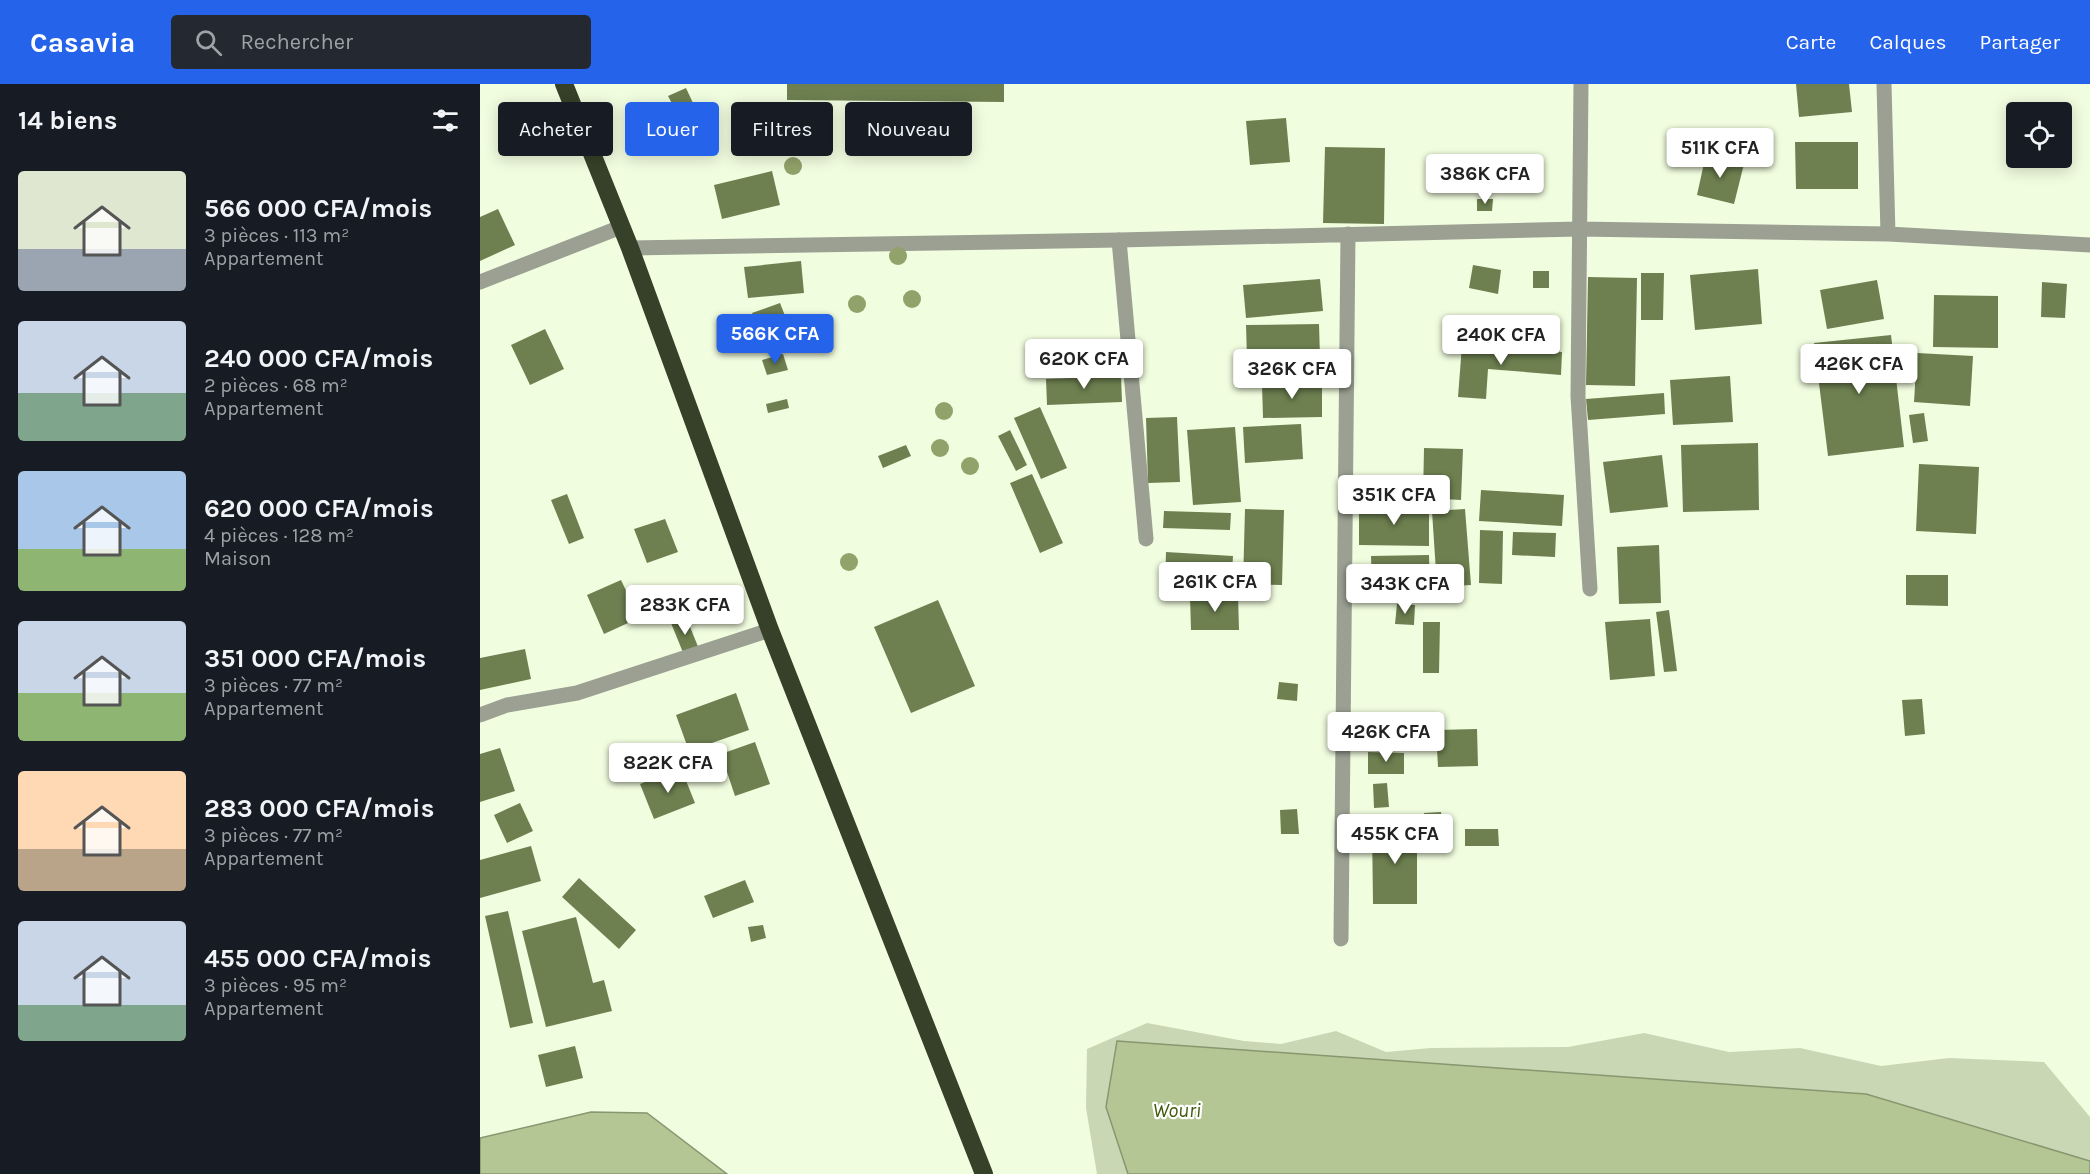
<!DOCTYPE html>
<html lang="fr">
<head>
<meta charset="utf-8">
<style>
  body { margin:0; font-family:Karla,sans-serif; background:#242831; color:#f1f3f6; height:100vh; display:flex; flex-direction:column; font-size:22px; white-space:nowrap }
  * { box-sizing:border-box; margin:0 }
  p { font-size:20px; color:#9ea1a6 }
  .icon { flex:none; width:33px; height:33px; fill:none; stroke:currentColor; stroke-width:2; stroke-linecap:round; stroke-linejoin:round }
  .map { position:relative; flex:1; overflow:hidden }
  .panel { display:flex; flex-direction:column; background:#171b24; width:480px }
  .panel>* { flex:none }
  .banner { position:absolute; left:18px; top:18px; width:570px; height:54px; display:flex; gap:12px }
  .buttons { position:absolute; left:1526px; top:18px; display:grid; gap:12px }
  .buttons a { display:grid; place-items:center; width:66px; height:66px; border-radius:6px; background:#171b24; box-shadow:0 3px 15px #0003; font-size:30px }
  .price { position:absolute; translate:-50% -51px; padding:0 14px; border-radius:6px; background:#fff; color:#222; font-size:20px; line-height:39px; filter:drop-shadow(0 2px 3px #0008) }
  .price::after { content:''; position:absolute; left:50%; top:36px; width:18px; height:14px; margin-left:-9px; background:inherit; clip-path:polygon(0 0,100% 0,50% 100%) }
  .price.on { background:#2563eb; color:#fff }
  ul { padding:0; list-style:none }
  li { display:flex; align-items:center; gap:18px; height:150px; padding:0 18px }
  li span { display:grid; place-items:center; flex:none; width:168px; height:120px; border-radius:6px; color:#555 }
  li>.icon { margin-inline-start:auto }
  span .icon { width:72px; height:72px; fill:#fffc; stroke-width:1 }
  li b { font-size:26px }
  h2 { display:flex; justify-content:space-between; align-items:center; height:72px; padding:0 18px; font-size:26px }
  .tag { padding:0 21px; border-radius:6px; background:#171b24; box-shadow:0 3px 15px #0003; font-size:21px; line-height:54px }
  .tag.on { background:#2563eb; color:#fff }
  header { display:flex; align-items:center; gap:36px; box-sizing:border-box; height:84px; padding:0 30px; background:#2563eb; color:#fff }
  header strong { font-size:28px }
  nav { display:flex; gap:33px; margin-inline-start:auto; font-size:21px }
  .search { width:420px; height:54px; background:#242831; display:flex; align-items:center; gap:15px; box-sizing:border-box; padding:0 21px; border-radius:6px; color:#9ea1a6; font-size:22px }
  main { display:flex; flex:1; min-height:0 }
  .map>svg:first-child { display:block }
</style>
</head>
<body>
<header>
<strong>Casavia</strong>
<div class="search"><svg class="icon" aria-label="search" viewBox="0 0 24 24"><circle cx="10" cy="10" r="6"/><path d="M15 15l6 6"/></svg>Rechercher</div>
<nav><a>Carte</a><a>Calques</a><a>Partager</a></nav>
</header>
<main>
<section class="panel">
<h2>14 biens<svg class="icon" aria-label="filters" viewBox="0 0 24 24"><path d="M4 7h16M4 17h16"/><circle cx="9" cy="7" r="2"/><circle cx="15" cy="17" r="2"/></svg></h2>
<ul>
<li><span style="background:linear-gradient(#dfe7d0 65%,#9aa5b1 0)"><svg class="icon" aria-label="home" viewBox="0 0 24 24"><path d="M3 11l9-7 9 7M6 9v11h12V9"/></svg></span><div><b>566 000 CFA/mois</b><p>3 pièces · 113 m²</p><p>Appartement</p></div></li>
<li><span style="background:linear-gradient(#c9d6e8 60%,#7fa58c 0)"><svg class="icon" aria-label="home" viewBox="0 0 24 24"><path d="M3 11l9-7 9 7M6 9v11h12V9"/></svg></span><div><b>240 000 CFA/mois</b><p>2 pièces · 68 m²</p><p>Appartement</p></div></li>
<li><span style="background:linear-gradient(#a9c7e8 65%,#8fb573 0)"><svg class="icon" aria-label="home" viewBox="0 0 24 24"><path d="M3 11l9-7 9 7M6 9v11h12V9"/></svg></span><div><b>620 000 CFA/mois</b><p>4 pièces · 128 m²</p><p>Maison</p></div></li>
<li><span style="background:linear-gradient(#c9d6e8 60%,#8fb573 0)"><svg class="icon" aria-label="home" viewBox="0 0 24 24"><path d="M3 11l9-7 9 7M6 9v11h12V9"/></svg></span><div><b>351 000 CFA/mois</b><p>3 pièces · 77 m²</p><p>Appartement</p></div></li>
<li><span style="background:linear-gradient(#ffd9b3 65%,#b9a48a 0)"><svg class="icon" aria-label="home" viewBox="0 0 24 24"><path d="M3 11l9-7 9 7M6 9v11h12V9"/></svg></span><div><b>283 000 CFA/mois</b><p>3 pièces · 77 m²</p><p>Appartement</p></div></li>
<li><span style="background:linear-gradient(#c9d6e8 70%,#7fa58c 0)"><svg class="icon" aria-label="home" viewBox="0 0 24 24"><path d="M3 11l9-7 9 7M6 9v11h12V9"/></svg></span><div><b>455 000 CFA/mois</b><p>3 pièces · 95 m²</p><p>Appartement</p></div></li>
</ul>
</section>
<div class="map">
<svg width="1610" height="1090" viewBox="0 0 1610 1090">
  <rect width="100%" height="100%" fill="#f1fddf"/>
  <path fill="#cad7b5" d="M667 939 764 957 801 960 856 947 906 968 951 964 1088 963 1164 949 1249 968 1320 964 1401 982 1469 974 1564 978 1610 1033V1090H617L606 1024 607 965Z"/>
  <path fill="#b3c694" stroke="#889770" stroke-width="1.5" d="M637 957 1386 1010 1610 1077V1090H648L626 1023Z
    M111 1028 167 1029 247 1090H0V1054Z"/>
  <path fill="#6e8050" d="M307 0H524V18L307 16Z
    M1316 0H1369L1372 28 1319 33Z
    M206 4 213 19 196 27 188 12Z
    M233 30 237 59 198 64 194 35Z
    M806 34 810 78 770 81 766 37Z
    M1315 58H1378V105H1316Z
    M845 63 905 64 904 140 843 139Z
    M1226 70 1264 80 1254 120 1217 111Z
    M292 87 300 121 242 135 234 101Z
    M997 115H1013L1012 127H997Z
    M18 125 35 161 0 177V133Z
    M321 177 324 209 268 214 264 183Z
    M993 181 1021 186 1018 210 989 204Z
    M1278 185 1282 240 1215 246 1210 191Z
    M1053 187H1069V204H1053Z
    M1161 189H1184L1183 236H1161Z
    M1108 193 1157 194 1155 302 1106 301Z
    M840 195 843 227 766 234 763 201Z
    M1397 196 1404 235 1347 245 1340 206Z
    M1562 198 1587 200 1585 234 1561 233Z
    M1454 211 1518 212V264L1453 263Z
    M300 219 315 257 287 268 272 229Z
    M839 240 840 273 767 275 766 241Z
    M65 245 84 285 50 301 31 261Z
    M1411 251 1424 363 1348 372 1334 259Z
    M982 261 1082 268 1081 291 1008 285 1006 315 978 313Z
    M1437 269 1493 272 1490 322 1434 318Z
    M303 270 308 286 287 291 282 276Z
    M641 292 642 318 567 321 566 295Z
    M1250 292 1253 338 1193 341 1190 296Z
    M842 299V333L783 334 782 300Z
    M1184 309 1185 330 1108 336 1106 315Z
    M307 315 309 324 288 329 286 320Z
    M560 323 587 384 561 395 534 334Z
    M1444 329 1448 357 1433 359 1429 331Z
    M697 333 700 398 668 399 666 334Z
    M821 340 823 375 765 379 763 343Z
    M755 343 761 418 713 421 707 346Z
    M530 346 547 381 536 387 518 352Z
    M1278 359 1279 426 1203 428 1201 361Z
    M426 361 431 372 403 384 398 372Z
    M944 364 983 365 981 416 943 414Z
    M1182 371 1188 423 1130 429 1123 378Z
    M1439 380 1499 383 1496 450 1436 447Z
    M552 390 583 459 560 469 530 399Z
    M1001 406 1084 411 1082 442 999 437Z
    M87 410 104 454 89 460 71 416Z
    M879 422 949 423V462L879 461Z
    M765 425 804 426 802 501 763 500Z
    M985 425 991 501 957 503 952 427Z
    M684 427 751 429 750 446 683 444Z
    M185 435 198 468 167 479 154 445Z
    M1000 446 1023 447 1022 500 999 499Z
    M1033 448 1076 449 1075 473 1032 471Z
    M1179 461 1181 519 1139 520 1137 463Z
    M686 468 753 472 751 506 685 503Z
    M949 471 950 507H892L891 472Z
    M1426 491H1468V522L1426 521Z
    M141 496 159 534 124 550 107 511Z
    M758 511 759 546H711L710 512Z
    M458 516 495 602 431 629 394 543Z
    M917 520 935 521 934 541 915 540Z
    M1189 526 1197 587 1184 588 1176 528Z
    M206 533 219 565 204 571 191 539Z
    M1170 535 1175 592 1130 596 1125 538Z
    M943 538H960L959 589H943Z
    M45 565 51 595 0 606V574Z
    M799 598 818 600 817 617 797 615Z
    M256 609 269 646 209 667 196 631Z
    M1442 615 1445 650 1425 652 1422 616Z
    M878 631 926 632V660L878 659Z
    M997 645 998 682 958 683 956 646Z
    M275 658 290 700 255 712 241 670Z
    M20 664 35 707 0 718V670Z
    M888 668 924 669V690H888Z
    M201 684 215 719 174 735 160 700Z
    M907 699 909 723 894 724 893 700Z
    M40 719 53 747 27 759 14 731Z
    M817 725 819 750H801L800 726Z
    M961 728 962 737 945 738 944 729Z
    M892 742H937V820H893Z
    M985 745H1018L1019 762H985Z
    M51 762 61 797 0 814V776Z
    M99 794 156 846 139 865 82 813Z
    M265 796 274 818 233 834 224 812Z
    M28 827 53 939 30 944 5 832Z
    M96 833 113 899 124 896 132 927 66 943 42 847Z
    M283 841 286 854 271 858 268 843Z
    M95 962 103 994 66 1003 58 971Z"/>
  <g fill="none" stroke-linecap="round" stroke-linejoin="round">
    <path stroke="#9ba093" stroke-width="15" d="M639 156 666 455"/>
    <path stroke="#9ba093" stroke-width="15" d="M1101 0 1098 312 1110 505
      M1404 0 1408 150
      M150 164 639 156 1099 145 1408 150 1610 161
      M0 198 141 143
      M0 631 27 621 97 609 290 546
      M861 855 868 150"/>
    <path stroke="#374028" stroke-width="18" d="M84 0 150 164 290 546 504 1090"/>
  </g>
  <g fill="#91a26a">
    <circle cx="313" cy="82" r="9"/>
    <circle cx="418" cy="172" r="9"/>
    <circle cx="432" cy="215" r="9"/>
    <circle cx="377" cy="220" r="9"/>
    <circle cx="464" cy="327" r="9"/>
    <circle cx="460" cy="364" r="9"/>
    <circle cx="490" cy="382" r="9"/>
    <circle cx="369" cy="478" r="9"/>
  </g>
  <g text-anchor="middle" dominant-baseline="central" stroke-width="4.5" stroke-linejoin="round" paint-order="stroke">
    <g font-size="20" font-style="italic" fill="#43590c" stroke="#fff">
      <text x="697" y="1026">Wouri</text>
    </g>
  </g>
</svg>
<div class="buttons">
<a><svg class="icon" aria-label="locate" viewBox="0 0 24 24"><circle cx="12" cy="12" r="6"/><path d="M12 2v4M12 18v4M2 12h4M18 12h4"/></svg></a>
</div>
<b class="price" style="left:1240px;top:95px">511K CFA</b>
<b class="price" style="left:1005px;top:121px">386K CFA</b>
<b class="price on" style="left:295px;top:281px">566K CFA</b>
<b class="price" style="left:1021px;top:282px">240K CFA</b>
<b class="price" style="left:604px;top:306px">620K CFA</b>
<b class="price" style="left:1379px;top:311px">426K CFA</b>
<b class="price" style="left:812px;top:316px">326K CFA</b>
<b class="price" style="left:914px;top:442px">351K CFA</b>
<b class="price" style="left:735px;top:529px">261K CFA</b>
<b class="price" style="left:925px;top:531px">343K CFA</b>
<b class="price" style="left:205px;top:552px">283K CFA</b>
<b class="price" style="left:906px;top:679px">426K CFA</b>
<b class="price" style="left:188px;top:710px">822K CFA</b>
<b class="price" style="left:915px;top:781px">455K CFA</b>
<div class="banner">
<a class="tag">Acheter</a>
<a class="tag on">Louer</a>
<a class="tag">Filtres</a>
<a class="tag">Nouveau</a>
</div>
</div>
</main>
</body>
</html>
